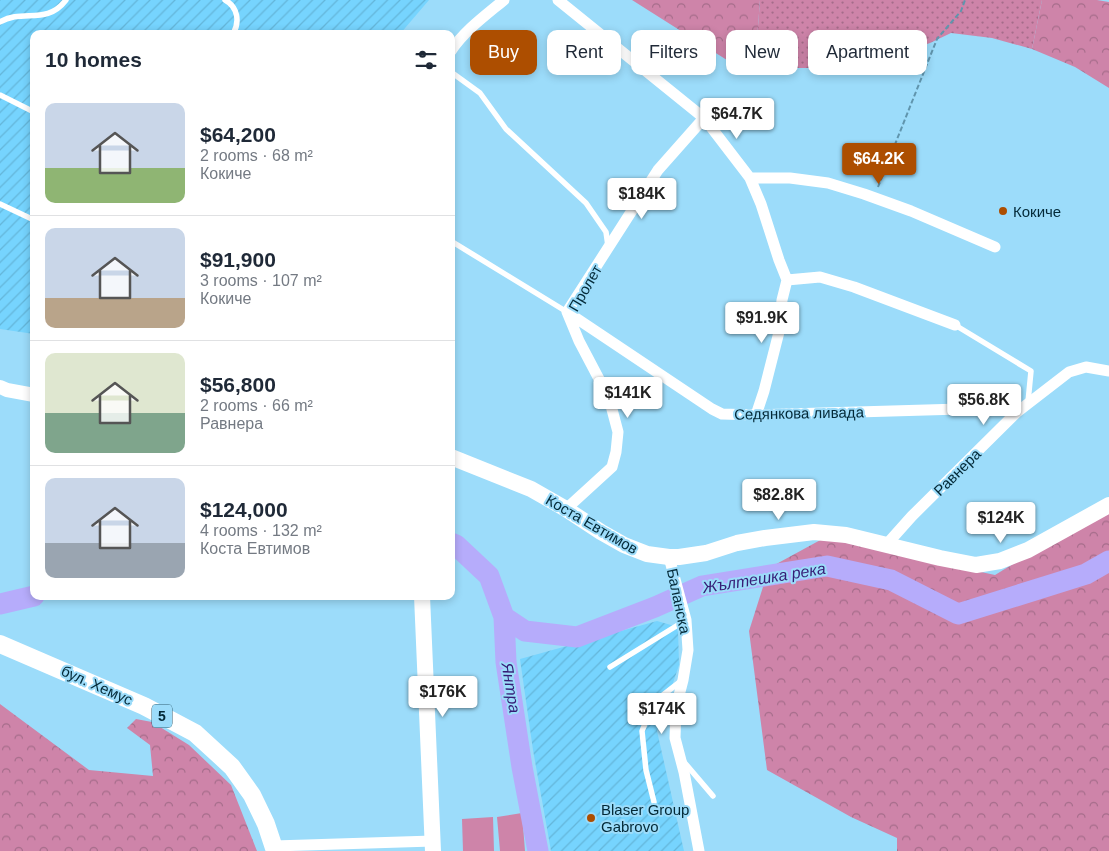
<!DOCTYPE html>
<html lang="en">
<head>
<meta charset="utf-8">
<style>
  body { margin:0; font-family:Helvetica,sans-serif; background:#f2f2f3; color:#1f2937; height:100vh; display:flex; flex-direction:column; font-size:19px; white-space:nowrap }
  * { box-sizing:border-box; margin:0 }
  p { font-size:16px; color:#747a83 }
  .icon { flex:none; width:28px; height:28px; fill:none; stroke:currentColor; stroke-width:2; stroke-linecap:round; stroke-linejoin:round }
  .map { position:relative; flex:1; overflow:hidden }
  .panel { position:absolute; left:30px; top:30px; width:425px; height:570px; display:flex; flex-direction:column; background:#fff; border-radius:10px; box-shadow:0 2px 8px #0003 }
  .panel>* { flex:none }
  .top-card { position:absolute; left:470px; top:30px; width:475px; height:45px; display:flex; gap:10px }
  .price { position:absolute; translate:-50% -42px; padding:0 11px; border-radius:5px; background:#fff; color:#222; font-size:16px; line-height:32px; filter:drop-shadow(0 1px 2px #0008) }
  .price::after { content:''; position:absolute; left:50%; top:30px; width:15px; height:11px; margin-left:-8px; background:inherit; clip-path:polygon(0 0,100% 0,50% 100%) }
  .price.selected { background:#ad4e00; color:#fff }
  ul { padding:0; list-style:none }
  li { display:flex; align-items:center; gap:15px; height:125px; padding:0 15px }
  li+li { border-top:1px solid #e0e1e3 }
  li span { display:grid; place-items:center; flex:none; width:140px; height:100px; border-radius:10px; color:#555 }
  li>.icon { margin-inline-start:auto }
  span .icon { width:60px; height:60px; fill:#fffc; stroke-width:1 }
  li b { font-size:21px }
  h2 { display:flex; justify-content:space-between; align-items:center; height:60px; padding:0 15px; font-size:21px }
  .pill { padding:0 18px; border-radius:10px; background:#fff; box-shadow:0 2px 8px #0003; font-size:18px; line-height:45px }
  .pill.selected { background:#ad4e00; color:#fff }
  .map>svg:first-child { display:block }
</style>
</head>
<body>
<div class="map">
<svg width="1109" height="851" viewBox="0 0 1109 851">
  <defs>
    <pattern id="industrial-furrows" width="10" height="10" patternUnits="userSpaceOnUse" patternTransform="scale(1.25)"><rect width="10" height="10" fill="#76d4fe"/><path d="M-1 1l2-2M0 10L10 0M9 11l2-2" fill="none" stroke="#64b6da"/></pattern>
    <pattern id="grass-dots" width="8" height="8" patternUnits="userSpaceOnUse" patternTransform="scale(1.25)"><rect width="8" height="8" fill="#ce84a9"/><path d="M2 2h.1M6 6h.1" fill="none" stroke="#a56c8a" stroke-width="1.8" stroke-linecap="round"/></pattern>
    <pattern id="forest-crowns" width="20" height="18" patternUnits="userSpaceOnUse" patternTransform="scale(1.25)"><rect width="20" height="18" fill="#ce84a9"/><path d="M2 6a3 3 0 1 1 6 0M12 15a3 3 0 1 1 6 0" fill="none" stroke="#a56c8a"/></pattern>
  </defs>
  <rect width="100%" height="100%" fill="#9cdcfa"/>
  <path fill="url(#industrial-furrows)" d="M0 0H429L400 34H34V334L0 329Z
    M657 621 678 627 679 665 657 731 684 851H551L533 750 520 659Z"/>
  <path fill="url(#grass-dots)" d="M760 0H1042L1032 49 992 38 951 33 930 43 901 53 871 61 841 66 810 68H785L755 66Z"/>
  <path fill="url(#forest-crowns)" d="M632 0H760L755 66 730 62Z
    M1042 0H1097L1109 2V88L1075 67 1032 49Z
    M1109 505V851H897V838L851 817 767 770 749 631 769 568 824 538 995 575Z
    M0 704 89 770 153 776 150 745 127 728 136 719 152 722 189 745 231 785 257 851H0Z"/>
  <path fill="#ce84a9" d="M522 813 525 851H500L497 817Z
    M493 817 494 851H463L462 819Z"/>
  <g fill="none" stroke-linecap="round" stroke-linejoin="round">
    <path stroke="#b6acfb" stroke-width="21" d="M451 543 456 545 489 576 504 617 506 662 522 767 538 851
      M0 604 34 596
      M504 617 525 631 577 637 655 607 702 586 827 566 891 580 958 614 1086 574 1109 561"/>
    <path stroke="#6095ad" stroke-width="2" stroke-dasharray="5 2.5" stroke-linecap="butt" d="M878 187 937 39 961 11 965 0"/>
    <path stroke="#fff" stroke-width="5.5" d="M225 0C238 7 240 22 233 34
      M0 22C23 8 46 26 66 0
      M451 72 480 93 506 129 586 203 606 232 608 246
      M0 95 34 112
      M0 204 34 220
      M451 241 567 312
      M955 325 1031 371 1028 402
      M610 667 686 620
      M684 762 713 796
      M654 802 646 770 642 731 654 702 681 681"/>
    <path stroke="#fff" stroke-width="11" d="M558 0 704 118 750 178 761 204 779 260 787 280
      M451 51C464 31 486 15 504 0
      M750 178H790L828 183 864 194 911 211 995 247
      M787 280 820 277 854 287 955 325
      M567 312 712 409 722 414 756 415 995 408 1016 413
      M567 312 658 170 704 118
      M756 415 764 391 779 332 782 300 787 280
      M566 509 612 467 616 452 618 432 609 398 579 341 567 312
      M887 544 912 516 1016 413 1069 372 1086 367 1109 371
      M669 557 686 620 688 650 683 680 676 707 675 738 684 772 699 851
      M274 846 433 841"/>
    <path stroke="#fff" stroke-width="14" d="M0 387 7 390 34 395"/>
    <path stroke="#fff" stroke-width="16" d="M451 457 531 489 566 509 601 532 624 545 647 554 669 557H679L706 553 737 543 765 538 814 532 846 535 940 558 976 565 1000 561 1028 550 1109 505
      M422 596 433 851"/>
    <path stroke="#fff" stroke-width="18" d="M0 644 144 706 195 733 232 767 252 795 266 824 275 851"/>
  </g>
  <g fill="#ad4e00" stroke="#9cdcfa" stroke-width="2">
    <circle cx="1003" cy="211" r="5"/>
    <circle cx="591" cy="818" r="5"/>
  </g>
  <g text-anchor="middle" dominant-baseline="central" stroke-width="4" stroke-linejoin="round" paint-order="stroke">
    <rect fill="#9cdcfa" stroke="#315f72" stroke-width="1" x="152" y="704.5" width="20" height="23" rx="4"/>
    <g font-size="14" font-weight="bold" fill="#032937">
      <text x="162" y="716">5</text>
    </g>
    <g font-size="15" fill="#032937" stroke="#9cdcfa" text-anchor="start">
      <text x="1013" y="211">Кокиче</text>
      <text x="601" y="809">Blaser Group<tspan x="601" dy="17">Gabrovo</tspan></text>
    </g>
    <g font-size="15" fill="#032937" stroke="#9cdcfa">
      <text transform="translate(585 288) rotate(-60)">Пролет</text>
      <text transform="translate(799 413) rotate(-1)">Седянкова ливада</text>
      <text transform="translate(957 472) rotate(-45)">Равнера</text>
      <text transform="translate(592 524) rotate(30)">Коста Евтимов</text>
      <text transform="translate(679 601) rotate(78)">Баланска</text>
      <text transform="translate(97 685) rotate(24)">бул. Хемус</text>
    </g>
    <g font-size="16" font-style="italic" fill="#361c75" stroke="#9cdcfa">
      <text transform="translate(764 578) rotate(-9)">Жълтешка река</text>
      <text transform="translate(511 688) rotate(81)">Янтра</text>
    </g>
  </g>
</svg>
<b class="price" style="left:737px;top:140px">$64.7K</b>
<b class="price selected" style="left:879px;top:185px">$64.2K</b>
<b class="price" style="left:642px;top:220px">$184K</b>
<b class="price" style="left:762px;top:344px">$91.9K</b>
<b class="price" style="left:628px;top:419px">$141K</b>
<b class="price" style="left:984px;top:426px">$56.8K</b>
<b class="price" style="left:779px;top:521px">$82.8K</b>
<b class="price" style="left:1001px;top:544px">$124K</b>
<b class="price" style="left:443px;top:718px">$176K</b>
<b class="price" style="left:662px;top:735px">$174K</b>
<div class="top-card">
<a class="pill selected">Buy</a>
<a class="pill">Rent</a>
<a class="pill">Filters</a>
<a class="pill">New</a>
<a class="pill">Apartment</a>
</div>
<section class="panel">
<h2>10 homes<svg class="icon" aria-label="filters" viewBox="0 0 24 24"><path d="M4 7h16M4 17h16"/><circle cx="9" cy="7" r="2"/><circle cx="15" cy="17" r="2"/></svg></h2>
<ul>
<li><span style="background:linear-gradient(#c9d6e8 65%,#8fb573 0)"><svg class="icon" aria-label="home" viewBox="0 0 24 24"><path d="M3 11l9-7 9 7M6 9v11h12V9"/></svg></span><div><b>$64,200</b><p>2 rooms · 68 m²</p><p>Кокиче</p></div></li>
<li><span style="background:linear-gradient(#c9d6e8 70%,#b9a48a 0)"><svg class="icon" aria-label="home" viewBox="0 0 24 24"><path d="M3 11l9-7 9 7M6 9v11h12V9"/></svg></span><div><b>$91,900</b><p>3 rooms · 107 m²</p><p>Кокиче</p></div></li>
<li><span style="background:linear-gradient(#dfe7d0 60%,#7fa58c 0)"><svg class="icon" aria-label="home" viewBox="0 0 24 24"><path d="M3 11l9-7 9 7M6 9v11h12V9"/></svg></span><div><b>$56,800</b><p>2 rooms · 66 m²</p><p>Равнера</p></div></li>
<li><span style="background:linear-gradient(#c9d6e8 65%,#9aa5b1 0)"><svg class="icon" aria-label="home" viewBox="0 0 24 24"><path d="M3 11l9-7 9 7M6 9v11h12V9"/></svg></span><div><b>$124,000</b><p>4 rooms · 132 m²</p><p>Коста Евтимов</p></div></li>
</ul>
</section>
</div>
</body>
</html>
